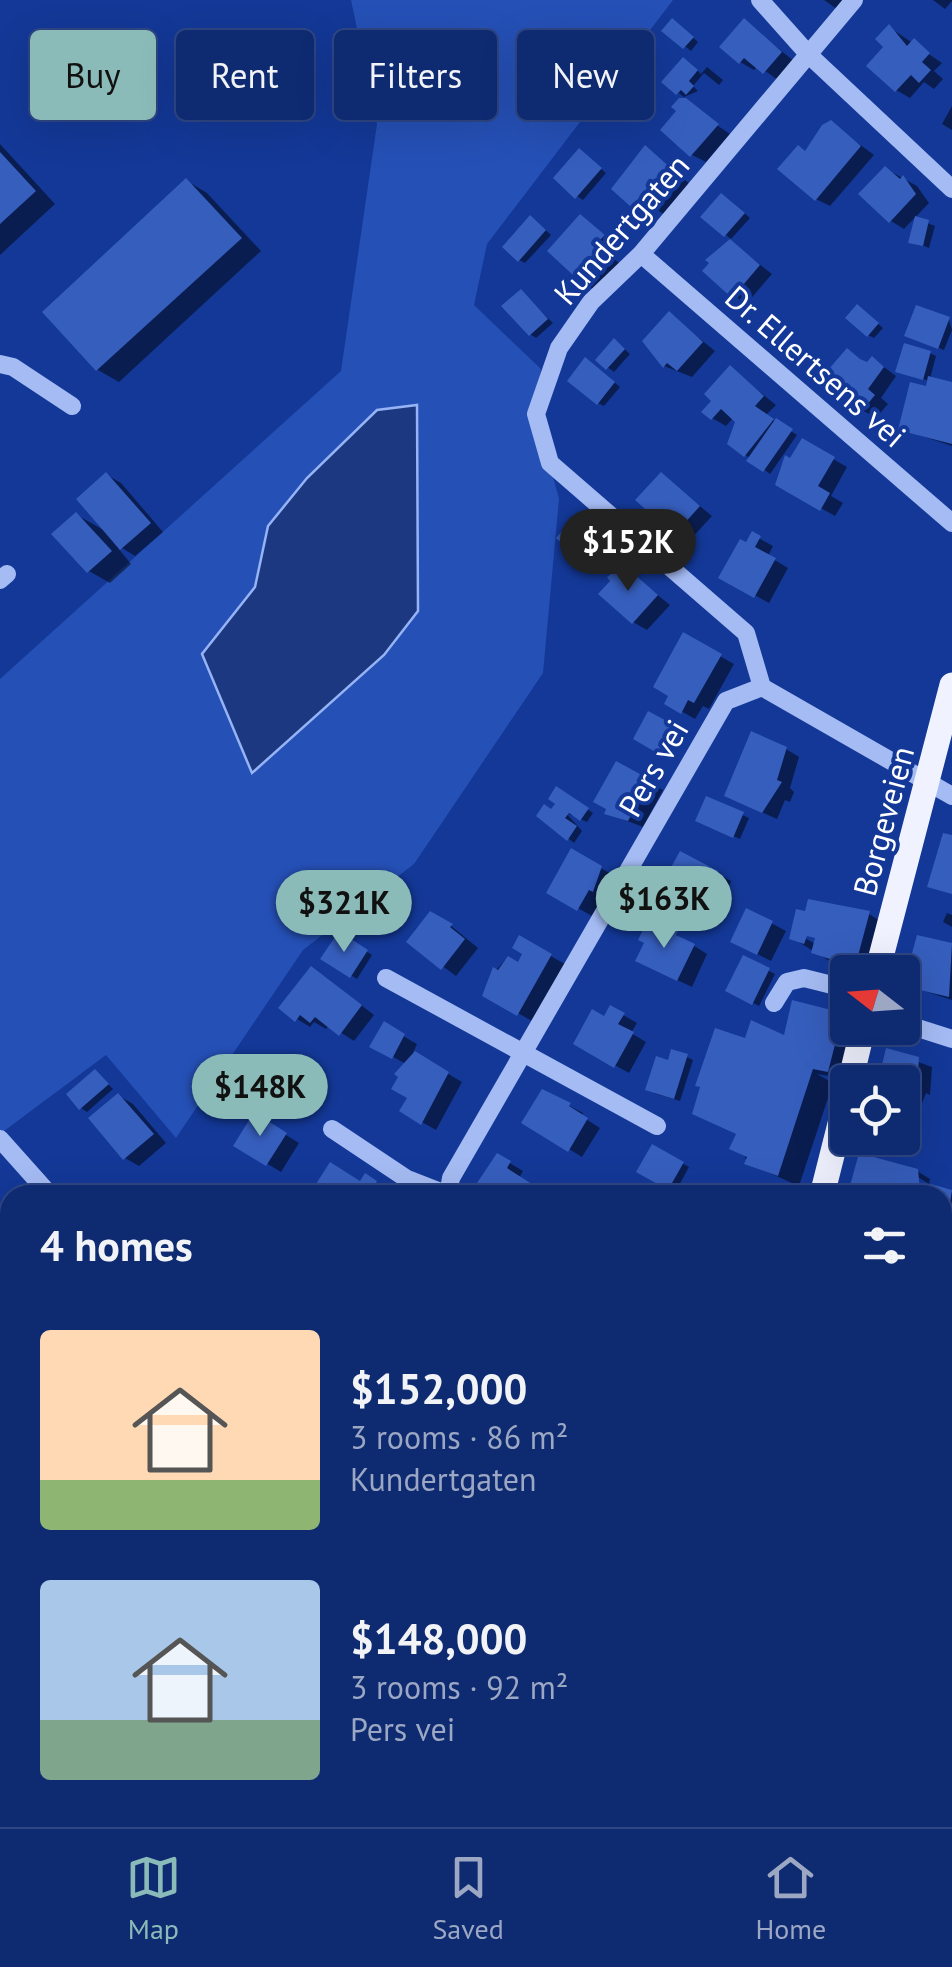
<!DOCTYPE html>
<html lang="en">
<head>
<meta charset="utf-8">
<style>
  body { margin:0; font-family:"PT Sans",sans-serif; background:#173276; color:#f1f3f6; height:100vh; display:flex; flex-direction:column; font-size:38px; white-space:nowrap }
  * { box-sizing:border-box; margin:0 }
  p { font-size:32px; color:#9ba7c3 }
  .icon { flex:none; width:55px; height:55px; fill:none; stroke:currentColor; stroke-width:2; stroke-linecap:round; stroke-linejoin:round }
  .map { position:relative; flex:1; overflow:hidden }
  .drawer { position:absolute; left:0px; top:1185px; width:952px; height:642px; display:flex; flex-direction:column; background:#0e2a71; border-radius:30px 30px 0 0; box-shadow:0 10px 40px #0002,0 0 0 2px #2e4684 }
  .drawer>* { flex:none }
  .banner { position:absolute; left:30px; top:30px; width:892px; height:90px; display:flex; gap:20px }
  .needle { width:65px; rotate:287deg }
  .tools { position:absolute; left:830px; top:955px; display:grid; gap:20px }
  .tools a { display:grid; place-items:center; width:90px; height:90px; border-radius:10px; background:#0e2a71; box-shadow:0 10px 40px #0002,0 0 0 2px #2e4684; font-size:50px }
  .price { position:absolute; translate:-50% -85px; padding:0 22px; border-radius:35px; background:#8bbbb9; color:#111; font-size:32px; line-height:65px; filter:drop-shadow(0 2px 5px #0008) }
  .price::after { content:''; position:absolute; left:50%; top:60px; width:30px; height:22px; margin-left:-15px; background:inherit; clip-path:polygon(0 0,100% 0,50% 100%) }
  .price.on { background:#222; color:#fff }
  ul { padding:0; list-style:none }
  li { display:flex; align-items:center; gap:30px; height:250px; padding:0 40px }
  li span { display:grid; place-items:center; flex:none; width:280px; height:200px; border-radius:10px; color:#555 }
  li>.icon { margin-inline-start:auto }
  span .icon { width:120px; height:120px; fill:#fffc; stroke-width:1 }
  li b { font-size:42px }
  h2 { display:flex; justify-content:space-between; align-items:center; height:120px; padding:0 40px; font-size:42px }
  .tag { padding:0 35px; border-radius:10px; background:#0e2a71; box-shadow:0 10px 40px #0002,0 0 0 2px #2e4684; font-size:35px; line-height:90px }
  .tag.on { background:#8bbbb9; color:#111 }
  .tabs { display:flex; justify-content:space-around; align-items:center; height:140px; border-top:2px solid #2e4684; background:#0e2a71; font-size:28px; color:#9ba7c3 }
  .tabs a { display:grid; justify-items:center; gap:5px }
  .tabs .on { color:#8bbbb9 }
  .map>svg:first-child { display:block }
</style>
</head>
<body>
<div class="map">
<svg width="952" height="1827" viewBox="0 0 952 1827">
  <rect width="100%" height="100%" fill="#133897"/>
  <path fill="#2550b6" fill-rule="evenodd" d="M351 0H673L487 244 474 305 541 369 536 414 559 499 543 673 414 864 303 950 176 1138 106 1055 0 1134V679L341 371 377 124ZM417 406 418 611 384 655 253 772 202 654 255 587 268 526 307 478 377 410Z"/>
  <path fill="#1c3880" stroke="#96b3f6" stroke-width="2.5" d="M417 405 418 611 384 655 252 773 202 654 255 587 268 526 307 478 377 410Z
    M0 1429 10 1439V1818H403L413 1827H0Z"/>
  <path fill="#0007" fill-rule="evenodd" d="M824 0H856L844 14Z
    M933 0H952V1L945 9Z
    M744 21 794 61 778 80 758 66 754 70 740 62Z
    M679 25 698 42 691 51 665 30Z
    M889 27 942 63 934 71 943 79 934 89 924 82 910 98 896 90 887 47Z
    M690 63 701 74 707 67 723 80 719 85 704 73 693 86 698 91 684 97 665 82Z
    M643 69 656 79 643 95 650 102 637 118 610 97Z
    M952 106V130L942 124Z
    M693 109 730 134 706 162 692 155Z
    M831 123 874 155 830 206 816 199 806 153Z
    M0 144 55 204 0 255Z
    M646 148 696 189 669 218 652 206 646 213 632 205Z
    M585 155 606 173 583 200 577 196Z
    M886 169 917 186 929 203 904 229 891 221Z
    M187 181 207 193 261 251 119 382 98 370 45 312Z
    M728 199 750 218 731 239 704 217Z
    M581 217 617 244 608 254 625 268 602 294 588 286Z
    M917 219 935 226 929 248 911 241Z
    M537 222 551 235 525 263 519 260Z
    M731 242 772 274 747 303 733 296Z
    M521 292 553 323 536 338 530 334Z
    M863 311 883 328 874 338 868 335Z
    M669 314 715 351 692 377 664 366Z
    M949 320 952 330 944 350 913 338Z
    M620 345 630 354 614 372 598 360Z
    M848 351 868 365 873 359 896 376 881 398 888 404 876 418 862 410Z
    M930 353 936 356 930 379 952 385V446L901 429 930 381 904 374Z
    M592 364 620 387 604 406 598 403Z
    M730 368 776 405 766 415 797 435 770 474 730 443 744 430 734 417 726 426 712 418 715 401Z
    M802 441 847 467 831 496 843 503 835 516 778 484Z
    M107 475 121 483 163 532 135 556 114 543 131 564 110 583 89 571 77 515 107 532Z
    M662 475 712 516 689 541 676 533Z
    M580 526 598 543 584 558 578 555Z
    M753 535 773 546 768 556 788 568 769 603 722 577Z
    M624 568 670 605 647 630 633 622Z
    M684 636 734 664 709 709 703 706 695 719 667 703Z
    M649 714 683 733 669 757 636 738Z
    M786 749 799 757 790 788 794 792 790 802 785 800 777 819 741 803Z
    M617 764 663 790 643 827 607 813Z
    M557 789 593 813 587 822 566 813 582 831 574 843 539 815 552 812 558 803Z
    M708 799 749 818 740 839 705 824Z
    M572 852 615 876 607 897 604 895 592 916 549 892Z
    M681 854 731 881 720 911 679 891Z
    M810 902 869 914 882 922 869 972 828 960 792 938 798 912 807 914ZM798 928 817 939V945L795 932Z
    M748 911 786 931 771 961 747 949Z
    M947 913 952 915V927L943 922Z
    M444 920 478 948 456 976 410 942Z
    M664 927 707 954 692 987 652 968Z
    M340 934 372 955 357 979 324 958Z
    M919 938 952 946V1000L906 985Z
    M520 939 565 964 532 1021 486 995 491 976 505 960 519 965 526 953Z
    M744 958 775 974 759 1006 728 990Z
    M325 977 374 1015 354 1041 329 1025 326 1029 314 1022 310 1027 297 1019Z
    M611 1008 637 1023 631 1033 646 1042 629 1073 576 1044 605 1019Z
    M842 1015 848 1018V1028H854L842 1078 817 1074 833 1083 799 1186 747 1163 738 1135 695 1113 785 1039Z
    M384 1025 417 1044 413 1053 462 1082 436 1130 402 1111 411 1097 406 1064 373 1046Z
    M888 1051 932 1067 930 1095 926 1093 921 1106 902 1101V1082H881Z
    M687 1057 693 1060 680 1101 654 1093 670 1063Z
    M96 1072 113 1089 87 1112 81 1108Z
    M228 1085 255 1100 246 1116 219 1101Z
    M543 1092 583 1113 581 1116 600 1128 582 1157 525 1122Z
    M119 1096 133 1104 166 1143 139 1166 125 1158Z
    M255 1116 299 1143 281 1172 236 1145Z
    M902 1127 911 1131 908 1143 886 1138H902Z
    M653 1147 689 1167 676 1191 640 1171Z
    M498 1156 523 1171 519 1178 546 1195H485Z
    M917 1171 930 1179 929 1184 913 1174 910 1179 933 1192V1187L952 1192V1209L942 1207V1195L851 1192Z
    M365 1176 390 1191 387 1195H312L361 1184Z
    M597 1184 611 1192 615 1195H590Z
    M10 1228V1285L0 1295V1238Z
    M694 1818H717L709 1827Z
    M787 1818H820L823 1819 818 1827H802Z"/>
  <path fill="#365ebd" d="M672 18 694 37 683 49 661 31Z
    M744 18 782 52 763 74 744 58 739 64 719 47Z
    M889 24 907 46 914 38 930 53 922 62 931 70 919 83 911 75 895 92 866 66 883 47 875 39Z
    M683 57 698 70 689 81 694 86 686 95 681 90 676 95 661 82Z
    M636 62 651 74 638 91 645 97 629 116 607 98Z
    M679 98H686L719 124 690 157 660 130 676 111 671 107Z
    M831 120 861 146 815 201 777 169 798 145 805 151 822 125Z
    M645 145 683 179 654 212 639 198 631 207 611 189Z
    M579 148 602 168 575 199 553 178Z
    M0 152 36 191 0 224Z
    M885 166 900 179 903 175 916 194 889 223 858 194Z
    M186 178 242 238 96 371 42 312Z
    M721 193 745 213 724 237 700 217Z
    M580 214 605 235 596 244 613 259 587 288 547 251Z
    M530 215 546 230 518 262 502 247Z
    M915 216 929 220 923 246 908 243Z
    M730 239 760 265 732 298 702 271 709 263 705 260Z
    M521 289 548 319 529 336 501 306Z
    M857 304 879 323 867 337 845 318Z
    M916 305 950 317 938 349 904 336Z
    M669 311 703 342 677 371 667 363 663 368 642 341Z
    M614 338 625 349 606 370 595 360Z
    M904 343 931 351 923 380 895 372Z
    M847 348 860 359 867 362 872 356 884 367 868 389 875 395 861 412 822 377Z
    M585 357 615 382 597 405 567 381Z
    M730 365 764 396 755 406 774 419 744 457 727 444 735 422 721 409 711 420 701 412 711 401 704 394Z
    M928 376 952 382V444L898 430 910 382 926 386Z
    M776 418 793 429 763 472 746 461Z
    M802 438 835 457 818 486 830 493 820 511 775 485 785 455 790 458Z
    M106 472 151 523 120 550 76 499Z
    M661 472 700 506 674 535 635 500Z
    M76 512 112 551 87 573 51 534Z
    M573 519 594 538 576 557 556 538Z
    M752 531 761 536 755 547 776 558 754 598 718 578 740 539 746 542Z
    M624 565 658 595 632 624 598 594 610 581 607 577Z
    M683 632 722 654 694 703 688 700 681 714 664 704 668 696 653 687Z
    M648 711 678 727 662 756 633 739Z
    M751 731 787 747 777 780 782 782 762 813 724 796Z
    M616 761 651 780 628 821 604 814 606 809 593 802Z
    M556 786 589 808 580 821 569 813 565 818 577 826 567 841 536 816 544 804 551 809 555 804 548 799Z
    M706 796 744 812 733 838 695 821Z
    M943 833 952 835V894L927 887Z
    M571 848 602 866 593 892 589 890 577 911 546 893Z
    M680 851 718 871 706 906 662 884Z
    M808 899 870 911 855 967 811 953 815 938 807 936 804 944 789 939 796 909 805 911Z
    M746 908 773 921 757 955 730 942Z
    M430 911 453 924 450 927 465 939 441 970 406 942Z
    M653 923 678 931 676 935 695 944 677 981 635 961 644 943 638 940 646 924Z
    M339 931 368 950 350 978 320 959Z
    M519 935 552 954 517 1016 482 996 493 967 498 970 508 956 518 962 522 954 512 948Z
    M917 935 952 943 949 997 903 986Z
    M743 955 770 968 752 1005 725 991Z
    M311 966 362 1005 339 1036 315 1017 310 1023 300 1015 295 1022 278 1008Z
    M792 1000 843 1013 828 1072 813 1069 778 1176 744 1164 747 1157 729 1149 736 1134 692 1114 700 1087 695 1086 715 1028 745 1038 751 1020 784 1035Z
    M610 1005 625 1013 618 1024 634 1032 614 1068 573 1044 592 1009 604 1016Z
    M384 1021 405 1034 392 1059 369 1047Z
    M886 1048 919 1057 917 1089 912 1087 907 1100 902 1099V1082H878Z
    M671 1049 688 1054 674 1099 645 1090 656 1056 668 1060Z
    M415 1051 449 1072 421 1125 399 1111 407 1098 391 1089 398 1077 394 1074Z
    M95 1069 109 1084 79 1110 66 1094Z
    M227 1082 250 1094 240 1114 216 1102Z
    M542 1089 571 1103 569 1106 588 1118 568 1152 521 1123Z
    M118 1093 154 1134 123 1160 88 1118Z
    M254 1112 287 1133 266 1166 233 1146Z
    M652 1144 684 1162 668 1190 636 1172Z
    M497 1153 511 1161 507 1168 549 1195H482L473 1189Z
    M859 1153 918 1169 920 1191 913 1189 912 1195 848 1193Z
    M330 1162 360 1181 365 1173 377 1181 371 1195H309Z
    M931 1184 952 1190 949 1209 942 1207V1195H928Z
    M10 1225V1276L0 1286V1235Z
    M952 1345V1393L950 1396 942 1391V1358Z
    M952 1421V1485L942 1477V1433Z
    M945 1592 952 1595V1641L942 1636Z"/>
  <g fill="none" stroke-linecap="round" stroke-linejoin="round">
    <path stroke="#a4bbf3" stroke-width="18" d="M760 0 809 55 952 189
      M641 254 952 523
      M0 364 13 367 72 406
      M0 580 7 574
      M762 687 746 633 550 463 536 414 559 348 591 302 641 254 854 0
      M762 687 952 796
      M386 978 657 1126
      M774 1003 787 982 804 978 848 989
      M902 1023 952 1039
      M332 1129 407 1179 448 1195
      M0 1139 50 1195
      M448 1195 451 1178 726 701 762 687
      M942 1278 952 1283
      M496 1818 507 1827
      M858 1818 873 1827"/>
    <path stroke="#f0f3ff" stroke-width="25" d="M877 972 952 685
      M850 1082 863 1028
      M822 1195 848 1092
      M915 1818 922 1827"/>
  </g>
  <g text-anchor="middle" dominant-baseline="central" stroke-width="8" stroke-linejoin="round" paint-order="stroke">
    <g font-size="32" fill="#fff" stroke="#133897">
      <text transform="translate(621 229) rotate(-49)">Kundertgaten</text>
      <text transform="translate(816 366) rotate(41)">Dr. Ellertsens vei</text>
      <text transform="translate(653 768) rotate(-60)">Pers vei</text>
      <text transform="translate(883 821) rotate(-75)">Borgeveien</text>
    </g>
  </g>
</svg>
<div class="tools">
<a><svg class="needle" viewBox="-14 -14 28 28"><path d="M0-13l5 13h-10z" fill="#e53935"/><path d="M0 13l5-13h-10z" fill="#9ba7c3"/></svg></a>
<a><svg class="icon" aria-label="locate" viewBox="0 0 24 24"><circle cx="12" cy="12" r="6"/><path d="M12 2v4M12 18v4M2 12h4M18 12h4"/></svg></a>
</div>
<b class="price on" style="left:628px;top:594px">$152K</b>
<b class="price" style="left:664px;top:951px">$163K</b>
<b class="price" style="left:344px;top:955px">$321K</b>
<b class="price" style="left:260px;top:1139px">$148K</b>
<div class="banner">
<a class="tag on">Buy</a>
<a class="tag">Rent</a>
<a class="tag">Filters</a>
<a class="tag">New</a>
</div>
<section class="drawer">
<h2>4 homes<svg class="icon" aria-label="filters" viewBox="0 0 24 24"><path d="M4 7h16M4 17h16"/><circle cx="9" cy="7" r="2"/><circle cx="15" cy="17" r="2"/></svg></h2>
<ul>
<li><span style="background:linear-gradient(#ffd9b3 75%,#8fb573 0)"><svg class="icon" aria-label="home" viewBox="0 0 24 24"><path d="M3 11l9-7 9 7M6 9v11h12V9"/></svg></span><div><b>$152,000</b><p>3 rooms · 86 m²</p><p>Kundertgaten</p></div></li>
<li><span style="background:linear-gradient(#a9c7e8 70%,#7fa58c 0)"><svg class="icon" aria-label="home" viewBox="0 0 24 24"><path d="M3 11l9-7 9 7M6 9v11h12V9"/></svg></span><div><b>$148,000</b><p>3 rooms · 92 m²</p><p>Pers vei</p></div></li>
</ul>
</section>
</div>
<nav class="tabs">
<a class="on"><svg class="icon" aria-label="map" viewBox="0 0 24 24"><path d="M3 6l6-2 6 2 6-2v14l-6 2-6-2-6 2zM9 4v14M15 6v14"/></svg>Map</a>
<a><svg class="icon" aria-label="saved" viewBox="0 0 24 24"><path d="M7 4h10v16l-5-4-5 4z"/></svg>Saved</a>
<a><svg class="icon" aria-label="home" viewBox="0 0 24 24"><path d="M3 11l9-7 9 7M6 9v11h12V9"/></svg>Home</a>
</nav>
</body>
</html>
